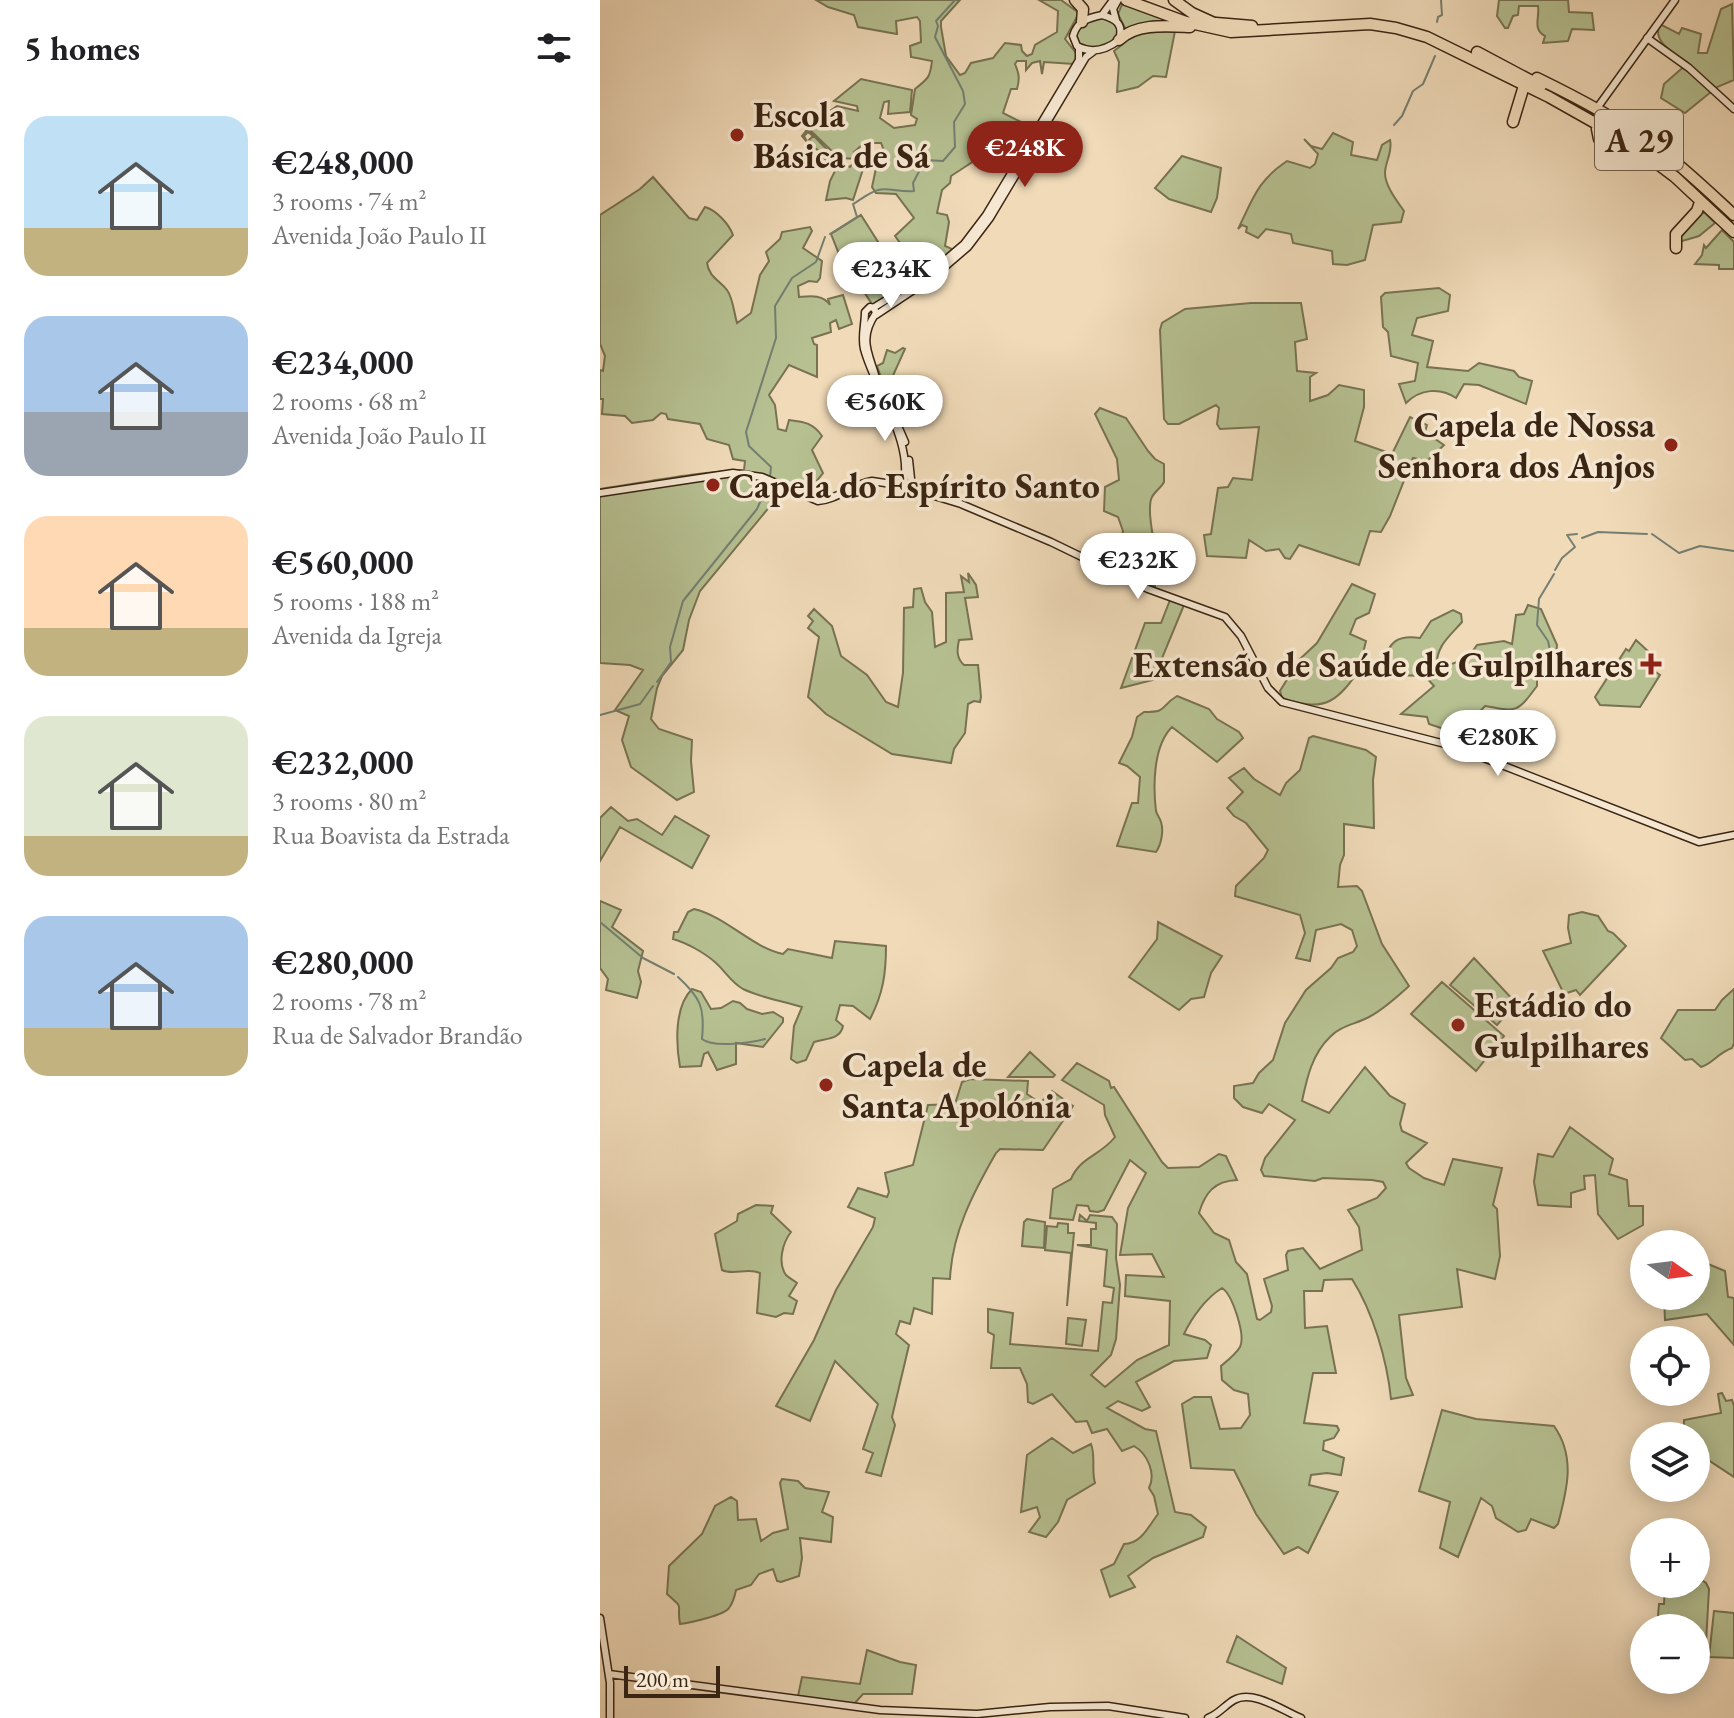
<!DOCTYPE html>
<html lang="en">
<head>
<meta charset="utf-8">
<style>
  body { margin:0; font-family:"EB Garamond",serif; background:#f6f6f6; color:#202124; height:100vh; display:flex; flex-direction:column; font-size:30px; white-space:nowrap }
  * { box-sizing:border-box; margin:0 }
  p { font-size:26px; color:#757577 }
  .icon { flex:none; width:44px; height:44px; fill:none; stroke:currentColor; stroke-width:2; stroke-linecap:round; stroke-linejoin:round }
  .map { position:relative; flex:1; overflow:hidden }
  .drawer { display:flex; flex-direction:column; background:#fff; width:600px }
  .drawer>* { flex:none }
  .needle { width:52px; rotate:104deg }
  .controls { position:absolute; left:1030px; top:1230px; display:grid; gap:16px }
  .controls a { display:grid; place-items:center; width:80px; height:80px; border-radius:50%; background:#fff; box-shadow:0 4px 20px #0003; font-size:40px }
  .scale { position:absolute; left:24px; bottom:20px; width:96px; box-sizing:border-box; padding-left:8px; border:4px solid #3b2513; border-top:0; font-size:22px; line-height:28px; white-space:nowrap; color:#3b2513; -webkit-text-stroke:6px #f5e7d1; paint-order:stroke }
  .price { position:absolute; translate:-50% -68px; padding:0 18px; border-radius:28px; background:#fff; color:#222; font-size:26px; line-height:52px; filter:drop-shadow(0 2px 4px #0008) }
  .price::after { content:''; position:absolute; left:50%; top:48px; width:24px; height:18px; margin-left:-12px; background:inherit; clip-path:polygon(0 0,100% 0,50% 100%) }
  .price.current { background:#8f2418; color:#fff }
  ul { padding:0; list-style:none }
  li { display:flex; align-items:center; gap:24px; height:200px; padding:0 24px }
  li span { display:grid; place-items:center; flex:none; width:224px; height:160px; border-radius:24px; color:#555 }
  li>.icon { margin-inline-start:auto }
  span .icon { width:96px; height:96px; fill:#fffc; stroke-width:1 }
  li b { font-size:34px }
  h2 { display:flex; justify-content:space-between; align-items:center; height:96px; padding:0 24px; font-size:34px }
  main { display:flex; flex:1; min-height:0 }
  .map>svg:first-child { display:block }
</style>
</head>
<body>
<main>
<section class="drawer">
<h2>5 homes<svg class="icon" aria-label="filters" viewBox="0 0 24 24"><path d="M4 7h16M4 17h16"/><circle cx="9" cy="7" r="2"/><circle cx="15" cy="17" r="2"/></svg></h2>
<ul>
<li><span style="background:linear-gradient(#bfe0f5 70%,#c2b280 0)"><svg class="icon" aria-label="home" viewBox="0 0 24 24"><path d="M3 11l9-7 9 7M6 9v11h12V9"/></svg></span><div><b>€248,000</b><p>3 rooms · 74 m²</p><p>Avenida João Paulo II</p></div></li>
<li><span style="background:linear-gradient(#a9c7e8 60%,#9aa5b1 0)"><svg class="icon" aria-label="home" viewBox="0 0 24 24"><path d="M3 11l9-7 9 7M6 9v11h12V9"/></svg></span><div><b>€234,000</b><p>2 rooms · 68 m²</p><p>Avenida João Paulo II</p></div></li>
<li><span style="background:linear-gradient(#ffd9b3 70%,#c2b280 0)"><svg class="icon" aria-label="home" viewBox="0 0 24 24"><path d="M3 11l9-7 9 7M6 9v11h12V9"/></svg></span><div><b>€560,000</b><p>5 rooms · 188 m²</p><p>Avenida da Igreja</p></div></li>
<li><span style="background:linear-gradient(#dfe7d0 75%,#c2b280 0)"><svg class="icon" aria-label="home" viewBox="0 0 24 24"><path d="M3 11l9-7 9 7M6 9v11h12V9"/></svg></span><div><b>€232,000</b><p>3 rooms · 80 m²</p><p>Rua Boavista da Estrada</p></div></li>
<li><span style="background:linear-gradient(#a9c7e8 70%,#c2b280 0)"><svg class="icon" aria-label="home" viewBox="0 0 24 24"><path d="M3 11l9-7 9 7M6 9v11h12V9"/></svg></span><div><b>€280,000</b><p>2 rooms · 78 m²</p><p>Rua de Salvador Brandão</p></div></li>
</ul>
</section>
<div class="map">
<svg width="1134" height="1718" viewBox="0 0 1134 1718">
  <rect width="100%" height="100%" fill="#f0dab8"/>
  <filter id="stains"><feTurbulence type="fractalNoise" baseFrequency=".0025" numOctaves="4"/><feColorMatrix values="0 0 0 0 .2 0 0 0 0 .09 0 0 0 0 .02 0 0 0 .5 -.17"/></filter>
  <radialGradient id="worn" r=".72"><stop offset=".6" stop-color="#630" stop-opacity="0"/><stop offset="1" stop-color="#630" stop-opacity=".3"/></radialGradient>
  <path fill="#b6c091" stroke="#787252" stroke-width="2" d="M216 0H360L341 21V27L346 56 360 75 365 73 371 63 393 58 405 43 421 45 422 51 427 56 432 54 435 45 457 32 458 11 439 0H461L479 13 465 39 480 58 474 64 444 62 442 74 440 61 432 63 426 70V61H417L415 64C419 74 420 78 417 89H411L403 113 421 122 436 125 427 141 408 134 380 131 374 161 351 176 350 183 342 190 337 213 347 215 349 222 345 246 354 250 328 271 316 253 310 257 295 236 314 218 296 194 276 193 272 187 279 154 283 148 281 143H274L264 152 265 149 262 145 254 152 258 156 263 155 258 159 239 158 210 130C217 121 226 113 237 106L258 111 257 106 234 101 261 79 312 90 310 112 288 114 289 101 284 102 280 118 294 128 315 125 317 119 311 115 315 89C329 78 330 77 332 61L311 57 310 46 321 42 320 21 317 17 296 21 297 34 258 27 254 15 228 7Z
    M899 0H968L969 12 992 13 994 30 972 29 968 41 943 43 945 36C932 29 940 17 938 6H919L918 15 913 16 908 28H905L897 16Z
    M523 2 589 26 526 30 518 14Z
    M1132 4 1134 80 1117 87 1085 113 1061 98 1064 84 1088 63C1075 53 1051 42 1060 24L1079 34 1082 28 1101 34 1098 53H1107L1121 9Z
    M503 18 515 22 519 30C515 50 494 50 478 43L476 38 479 27 493 19Z
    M575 31 566 77 553 76 538 87 517 92 519 62 514 51 537 33Z
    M206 131H208L211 133 239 162 250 167 254 162 265 163 253 200 246 198 226 200 230 181 237 167H234L224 158 226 157 233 165 237 161 228 153 225 155 212 146 213 143 209 140 213 136 208 132 204 136 207 142 202 136Z
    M733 133 753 142 751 155 777 160 782 145 790 140C793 152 785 162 785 173 785 186 797 201 804 211L801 222 773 225 765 260 747 265 733 264 732 251 693 243 691 234 666 229 658 238 646 232 647 227 642 225 638 229C653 199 657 181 687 161L710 168 715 164 718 154 704 139 711 146 722 149Z
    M582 156 621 168 617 198 611 212 569 199 555 188Z
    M53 177 89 218 97 220 105 207C116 210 129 224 133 235L107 263C109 277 119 280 127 290 133 298 134 313 137 323L151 313 160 275 169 261 166 252 180 239 182 232 210 227 212 231 203 248 222 261 220 278 217 282 209 281 198 286 199 297C210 296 223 294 230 305L228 299 243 295 252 324 239 329 236 320 230 323 231 332 212 338 214 344 217 345V377L189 365 169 395 175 405 178 429 186 431 189 420C205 422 213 423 222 436L212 450 223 473 204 497 185 488 100 591 89 620 83 650 62 676 57 688 51 719 59 729 92 740 91 761 94 792 77 800 31 767 22 740 29 716 15 710 43 670 30 665 0 663V489C48 482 96 472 144 470L145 461 133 459 129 445 107 439 100 424 68 419 66 414 61 413 53 420 32 423 25 416 2 414 3 399H0V370L3 371 5 356 0 344V215L40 189Z
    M1101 213H1105L1115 223 1099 236 1079 242V237Z
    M261 215 306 286 274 307 239 254 231 234Z
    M1122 230 1134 242V269H1119V265L1095 264 1102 255 1104 245 1106 248Z
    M839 288 850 295 848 311 817 318 812 335 833 341 827 367 868 371 879 363 914 371 919 377 932 381 926 404 879 385 864 384 856 398C840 387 820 389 806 403L799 384 815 381 818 363 791 356 788 332 783 327 781 297 785 293Z
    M651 303H701L707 339 695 342 697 371 716 373 710 377V401L728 395 739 385 764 390V407L755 441 792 454 810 417 827 425 825 432 844 445 827 461 813 458 790 516 781 532 770 531 759 565 699 545 690 559 685 558 679 549 666 551 649 540 646 558 607 556 604 535 611 534 618 488 628 487 633 478 652 480 659 427 620 429 617 424 619 408 616 405 579 424H568L564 419 560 330 562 323 585 309Z
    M303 348 305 349 291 380H282L277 366 283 363 287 350 295 353Z
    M500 408 526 418 548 451 555 459 564 464V482C561 488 555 491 552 497 546 508 555 552 560 563L552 564 555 587 510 567 511 552 521 545 523 531 518 517 504 511 505 487 519 480 517 459 495 414Z
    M368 573 376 585 378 597 365 598 372 639 359 640C357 649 356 658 364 665H378L381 697 380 702 374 701 368 704 365 733 354 749 351 763 292 754 226 714 208 697 219 637 208 628 213 621 208 616 214 609 232 626 241 656 267 675 286 702 298 707 303 673 304 608 313 607 314 589 321 588 325 602 332 612 335 647 346 642V593L364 592 361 576 369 582Z
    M752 584 775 594 769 613 756 619 750 634 766 641 763 653 766 661C739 698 730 715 682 698L680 691 699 660 717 643Z
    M570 600 584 605 553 680 521 688 545 623H561Z
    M928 605 941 609 957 645 956 656 943 657 937 665V686C917 713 917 712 885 706L873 719 856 717 850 731 829 724 827 717 801 714 834 686 825 676 795 675 779 667C790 645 793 634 820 638L831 621 853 610 861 614 862 622C850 636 836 646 837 665 854 666 868 659 877 645L904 641 912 644 916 615 924 614Z
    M1036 640 1052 655 1046 665 1060 675 1040 707 1000 705 995 697 1026 649 1029 651Z
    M577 696 609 709 617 719 639 732 643 738 617 762 572 727C553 746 553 786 556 811 557 815 560 818 561 822 564 831 561 845 556 852L517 846 532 803H538L540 777 527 766 519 763 532 737 537 717 544 712C569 712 559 707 577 696Z
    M713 736 766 750 776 757 773 780 774 828 744 824V855L740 865 738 887 757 886 762 891 782 944 809 986C797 997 784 1009 769 1017 756 1024 740 1026 730 1037 712 1054 707 1078 702 1101L729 1113 765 1067 790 1096 805 1104 800 1124 802 1131 827 1143 806 1163 809 1168 824 1178 844 1185 853 1159 902 1168 893 1205 897 1209 900 1256 895 1279 857 1269 862 1307 799 1315 806 1378 813 1395 791 1399C787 1360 773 1312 752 1279L724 1280 722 1291H704L705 1328 727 1326 736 1373H713L704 1423 737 1426 739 1430 734 1438 724 1441 723 1450 744 1458 741 1475 727 1473 711 1475 709 1485 738 1492 708 1553 698 1547 684 1554 656 1514 634 1470 591 1468 582 1404 594 1397H611L620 1429 641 1428 650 1415 648 1394 634 1390 622 1380 621 1366C627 1361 636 1354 640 1347 646 1335 632 1294 622 1288 606 1298 592 1317 584 1334L605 1340 611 1345 607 1358 574 1361 536 1382 550 1407 542 1411 518 1401 507 1408 545 1429 556 1431 575 1512 591 1515 606 1527 603 1537 553 1558 528 1576 535 1587 510 1597 501 1570 514 1564 524 1544C541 1544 548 1527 558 1514L554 1496 549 1488C556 1474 548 1454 534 1446L522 1451 507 1429 492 1433 487 1421 476 1422 452 1394 433 1404 428 1402 427 1384 420 1368H391L394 1335 388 1332V1309L413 1313 410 1344 498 1351 503 1302 512 1303 514 1288 504 1286 507 1250 477 1245H491V1229H496V1223L479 1221 480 1215 487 1221 490 1215 512 1217 517 1224 516 1258 520 1285 516 1339 511 1355 491 1375 505 1387 537 1360 569 1345 570 1301 525 1296 526 1275 564 1277 552 1254 520 1255 528 1208 546 1173 530 1160 504 1210 498 1212 490 1211 488 1206 477 1205 473 1220 450 1218 453 1189 471 1179C480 1157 500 1156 515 1137L505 1115 504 1105 462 1080 477 1063 509 1081 511 1088 514 1087 562 1162 568 1168 599 1167 619 1154 626 1156 637 1180C614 1181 605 1193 599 1213L614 1233 629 1240 636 1262 647 1274 657 1319 660 1320 671 1312 672 1306 664 1279 688 1270 686 1255 688 1251 703 1248 720 1269 762 1250 759 1227 748 1210 777 1198 786 1188 783 1182 772 1180 723 1178 715 1181 664 1176 661 1170 665 1158 695 1120 669 1104 662 1113 643 1107 634 1098V1086L653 1083 659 1073 673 1060 685 1023 706 990 731 968 738 958 753 952 757 946 752 930 741 924 716 930 710 961 696 958 705 933 700 915 635 896 636 886 664 858 668 850 646 823 634 816 627 808 643 792 629 778 644 768 654 779 680 795 686 783 700 770 709 738Z
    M11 807 28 821 37 819 62 835 75 816 109 836 92 868 20 827 0 861V818Z
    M0 901 21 910 12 927 43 951 38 971 41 982 37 998 6 990 8 979 0 968Z
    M94 909C127 917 151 947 183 954L188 949 232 958 235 941 286 946C286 974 283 994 270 1019L253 1006 240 1005 236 1020 243 1026C240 1040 226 1038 214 1042L206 1060 197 1063 191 1059 194 1026 202 1007C182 1001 162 998 143 989 131 982 125 971 116 963 105 953 87 943 73 939L74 932H78L88 912Z
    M982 912 998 916 1008 931 1013 933 1026 946 980 995 976 990 964 994 943 951 971 943 968 928 969 915Z
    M558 922 622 956 611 973 604 997 591 999 579 1010 529 977 557 939Z
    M874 958 916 1003 897 1025 850 985Z
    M842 982 904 1036 876 1071 811 1014Z
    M92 989 101 992 111 1009 121 1008 133 1001 140 1003 147 1009 162 1014 173 1012 183 1018V1022L163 1047 136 1043V1064L117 1070 108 1052 104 1054 101 1066 80 1067C76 1044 74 1007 92 989Z
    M1134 989V1043L1132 1048C1118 1053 1112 1064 1101 1067L1092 1059 1085 1060 1061 1038 1078 1010H1115L1122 1000Z
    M430 1052 455 1075 453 1077H408Z
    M370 1079 428 1081 427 1094 440 1103 452 1091 473 1106 443 1150 400 1149 396 1153C373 1193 352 1233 350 1279L333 1278 332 1314 314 1308 310 1324 300 1321 296 1334 309 1345 292 1417 295 1425 281 1476 266 1472 273 1453 263 1449 278 1404 235 1361 210 1421 176 1406 214 1340 236 1290 273 1227 275 1218 248 1207 258 1188 287 1197 289 1192 285 1173 313 1165 328 1105 355 1104 362 1082Z
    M970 1127 1013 1159 1009 1174 1027 1180 1029 1206H1043V1225L1018 1239 998 1214 995 1175 984 1176 985 1189 971 1193V1207L938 1205 934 1182 938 1154 953 1157Z
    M156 1205 173 1206 171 1213 191 1232C183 1242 177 1263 186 1275 189 1278 193 1280 197 1283L189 1296 197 1301 193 1314 184 1313 176 1317 157 1313 160 1273C147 1267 134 1276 122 1270L115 1234 137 1221 138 1214Z
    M427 1219 445 1222 444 1248 422 1246 424 1222Z
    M458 1223 468 1224V1233H474L467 1306 471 1253 445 1250 447 1226 457 1227Z
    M1108 1264 1125 1271 1128 1297 1134 1298V1345L1107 1314 1065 1320 1064 1296H1096V1266Z
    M468 1318 486 1320 482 1346 466 1344Z
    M1122 1393 1126 1401 1132 1400 1134 1406V1477L1096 1452V1436H1061L1060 1433 1084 1427V1420L1121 1413 1118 1394Z
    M842 1410 876 1419 954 1426C976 1457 967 1490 958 1524L954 1528 931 1519 926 1530 918 1532 896 1518 892 1506 881 1498 858 1557 840 1548 850 1502 819 1491Z
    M452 1438 473 1453 491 1444C496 1457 491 1469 495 1483L467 1500 458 1522 446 1537 429 1532 440 1517 437 1507 421 1512 427 1455Z
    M182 1479 198 1481 205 1488 229 1492 222 1512 233 1517 231 1542 200 1538 202 1558 199 1576 181 1582 177 1581 173 1569 159 1574 151 1585 136 1590C135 1595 132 1604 129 1608 125 1615 89 1623 80 1624 76 1601 86 1611 67 1594L69 1566 102 1534 115 1506 131 1497 137 1501 138 1520 156 1519 161 1541 173 1533 188 1529 180 1483Z
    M1096 1576 1106 1583 1109 1589 1106 1643 1096 1653V1628H1057L1059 1604H1064L1065 1584H1096Z
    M1114 1611 1134 1613V1658L1109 1657Z
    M637 1636 686 1668 682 1684 627 1662Z
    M267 1650 300 1662 316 1665 312 1694H263L254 1704 198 1696 202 1677 260 1684Z"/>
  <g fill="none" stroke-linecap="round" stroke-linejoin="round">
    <path stroke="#747f71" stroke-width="2" d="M837 22 838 17 842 15 841 0
      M794 125 802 116 813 91 823 84 835 56
      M230 234 257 217 253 204C260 200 270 192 278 190 288 187 302 193 314 191L313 183 325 160 343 161 355 147 354 122 365 104 363 91 335 37 338 26 336 21 355 0
      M170 477 171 467 149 446 146 432 176 338 175 306 192 278 216 262 225 237
      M1052 534 1079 553 1100 546 1134 551
      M982 538 998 532 1047 534
      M955 570 962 558 975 547 967 535 977 534
      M954 574 939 599 937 625 948 641 953 664 969 679
      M57 682 71 662 70 647 83 601 157 509 169 482
      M0 715 40 704 53 686
      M0 922 43 958 74 974
      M78 977C101 998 105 1008 102 1039 113 1048 150 1043 165 1039"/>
    <g stroke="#3b2513" stroke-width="9">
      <path id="secondary" d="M502 15C516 19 524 24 519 40 506 50 492 54 477 46L473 36C477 21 488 18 502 15Z
        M502 15 513 0
        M516 20 513 9 518 0
        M1047 38 1089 68 1134 109
        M1000 104 1075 0
        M273 308 330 273 364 244 386 215 479 60V48
        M276 315 333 277 368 247 390 218 486 57 494 51
        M278 386C272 357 256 342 276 313L274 308 270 307 265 312C265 324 261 337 264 349 275 390 315 444 303 486
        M295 419 305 442
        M309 460 312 488
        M0 493 133 473 162 477 218 501C237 500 252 484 272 481L298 485 361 504 451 542 548 589 625 617 641 636 668 688 682 702 853 746 1099 842 1134 835
        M0 1618 10 1683V1718
        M9 1674 280 1710 377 1714 450 1707 508 1706 585 1718
        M608 1718C619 1714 625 1705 634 1700 653 1689 683 1711 701 1718"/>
    </g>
    <g stroke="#3b2513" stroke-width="13">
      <path id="highway" d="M475 0 483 9 482 22
        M526 0 586 22 631 32 770 24 796 28 827 37 949 97 1027 141 1075 177 1134 232
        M574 0 592 13 614 23
        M616 23 652 26
        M519 40C536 23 567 26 590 27
        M877 52 941 86
        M937 78C976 97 1015 117 1050 142 1080 164 1107 190 1134 215
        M913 122 923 89
        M997 129 999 139 1008 135
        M1076 248V234L1097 211 1099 205"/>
    </g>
    <use href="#secondary" stroke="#f5e7d1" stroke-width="6"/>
    <use href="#highway" stroke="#f0dab8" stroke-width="10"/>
  </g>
  <g fill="#8f2418" stroke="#f5e7d1" stroke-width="3">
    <circle cx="137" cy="135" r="8"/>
    <circle cx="1071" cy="445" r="8"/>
    <circle cx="113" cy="485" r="8"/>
    <path d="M1047 652h8v8h8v8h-8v8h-8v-8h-8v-8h8z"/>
    <circle cx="858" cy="1025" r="8"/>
    <circle cx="226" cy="1085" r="8"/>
  </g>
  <g text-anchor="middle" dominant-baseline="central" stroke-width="7" stroke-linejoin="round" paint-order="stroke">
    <rect fill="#f5e7d1" stroke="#735f4c" stroke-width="2" x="995" y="110" width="88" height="60" rx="6"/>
    <g font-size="34" font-weight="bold" fill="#3b2513">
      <text x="1039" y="140">A 29</text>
    </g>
    <g font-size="36" font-weight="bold" fill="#3b2513" stroke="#f5e7d1" text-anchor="start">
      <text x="153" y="114">Escola<tspan x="153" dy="41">Básica de Sá</tspan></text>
      <text x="1055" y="424" text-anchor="end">Capela de Nossa<tspan x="1055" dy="41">Senhora dos Anjos</tspan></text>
      <text x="129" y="485">Capela do Espírito Santo</text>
      <text x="1033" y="664" text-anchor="end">Extensão de Saúde de Gulpilhares</text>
      <text x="874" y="1004">Estádio do<tspan x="874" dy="41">Gulpilhares</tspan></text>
      <text x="242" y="1064">Capela de<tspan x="242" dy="41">Santa Apolónia</tspan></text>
    </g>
  </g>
  <rect width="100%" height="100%" filter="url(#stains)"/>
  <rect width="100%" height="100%" fill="url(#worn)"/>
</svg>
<div class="controls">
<a><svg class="needle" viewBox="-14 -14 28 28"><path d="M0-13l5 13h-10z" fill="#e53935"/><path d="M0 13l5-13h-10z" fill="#757577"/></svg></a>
<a><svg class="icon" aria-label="locate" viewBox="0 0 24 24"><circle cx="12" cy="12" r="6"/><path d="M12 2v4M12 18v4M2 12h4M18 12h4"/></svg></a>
<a><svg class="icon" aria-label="layers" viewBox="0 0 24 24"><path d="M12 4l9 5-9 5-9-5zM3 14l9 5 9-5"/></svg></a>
<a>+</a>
<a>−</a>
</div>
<div class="scale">200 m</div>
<b class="price current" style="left:425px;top:189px">€248K</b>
<b class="price" style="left:291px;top:310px">€234K</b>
<b class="price" style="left:285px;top:443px">€560K</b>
<b class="price" style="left:538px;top:601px">€232K</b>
<b class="price" style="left:898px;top:778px">€280K</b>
</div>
</main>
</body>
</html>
